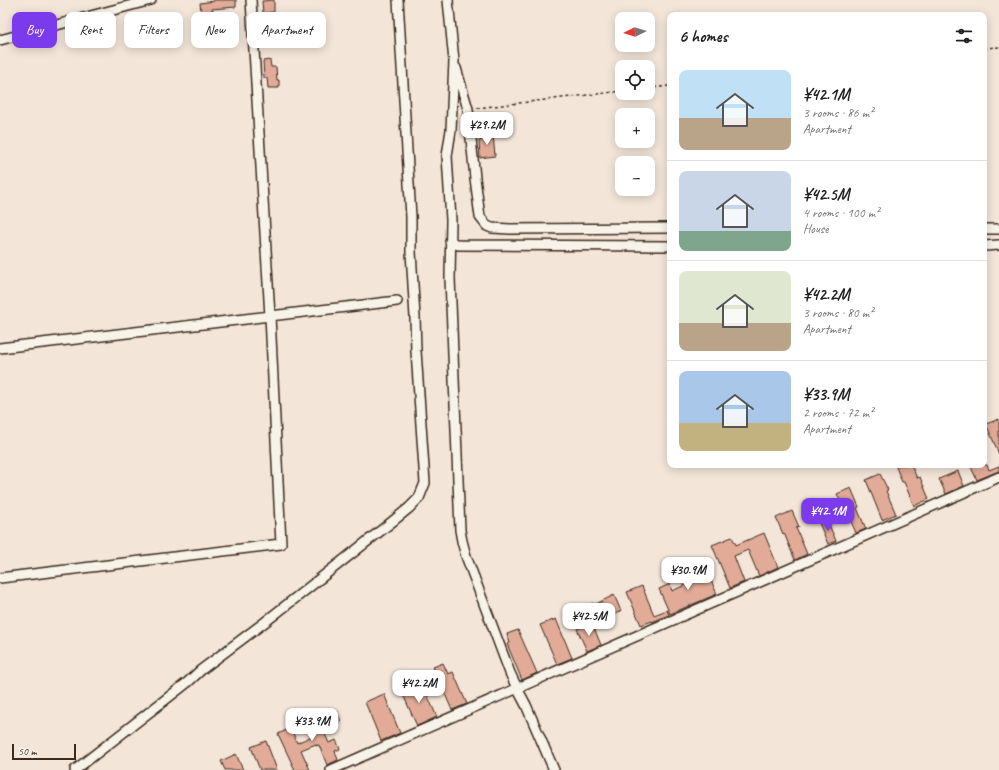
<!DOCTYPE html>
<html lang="en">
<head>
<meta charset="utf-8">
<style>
  body { margin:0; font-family:Caveat,sans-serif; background:#f2f2f2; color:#202124; height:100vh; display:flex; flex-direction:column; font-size:15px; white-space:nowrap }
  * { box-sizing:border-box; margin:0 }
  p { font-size:13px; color:#757577 }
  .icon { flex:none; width:22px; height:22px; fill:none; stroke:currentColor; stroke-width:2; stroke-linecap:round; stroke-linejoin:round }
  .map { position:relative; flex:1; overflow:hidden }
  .sheet { position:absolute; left:667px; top:12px; width:320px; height:456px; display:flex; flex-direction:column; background:#fff; border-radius:8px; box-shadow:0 2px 10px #0003 }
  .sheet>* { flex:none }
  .top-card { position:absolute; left:12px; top:12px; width:380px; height:36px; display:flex; gap:8px }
  .needle { width:26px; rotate:265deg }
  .buttons { position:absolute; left:615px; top:12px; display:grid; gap:8px }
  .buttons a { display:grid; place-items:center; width:40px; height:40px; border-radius:8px; background:#fff; box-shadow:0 2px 10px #0003; font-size:20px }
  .scale { position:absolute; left:12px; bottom:10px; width:64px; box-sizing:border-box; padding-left:4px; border:2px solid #3b2a1e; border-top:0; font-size:11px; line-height:14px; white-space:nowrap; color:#3b2a1e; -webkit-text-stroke:3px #f7f3e8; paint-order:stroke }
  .price { position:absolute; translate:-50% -34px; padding:0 9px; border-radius:8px; background:#fff; color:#222; font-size:13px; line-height:26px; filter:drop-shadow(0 1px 2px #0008) }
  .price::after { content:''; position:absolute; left:50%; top:24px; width:12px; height:9px; margin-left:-6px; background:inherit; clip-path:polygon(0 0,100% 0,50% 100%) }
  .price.active { background:#7c3aed; color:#fff }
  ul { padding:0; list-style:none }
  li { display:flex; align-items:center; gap:12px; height:100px; padding:0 12px }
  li+li { border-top:1px solid #e0e0e0 }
  li span { display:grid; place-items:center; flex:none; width:112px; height:80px; border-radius:8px; color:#555 }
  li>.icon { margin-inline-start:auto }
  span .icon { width:48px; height:48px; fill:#fffc; stroke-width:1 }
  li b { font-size:17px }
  h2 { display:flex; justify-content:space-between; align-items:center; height:48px; padding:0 12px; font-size:17px }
  .pill { padding:0 14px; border-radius:8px; background:#fff; box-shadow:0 2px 10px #0003; font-size:14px; line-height:36px }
  .pill.active { background:#7c3aed; color:#fff }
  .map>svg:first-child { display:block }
</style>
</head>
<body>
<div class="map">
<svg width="999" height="770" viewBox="0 0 999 770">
  <rect width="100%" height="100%" fill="#f3e5d8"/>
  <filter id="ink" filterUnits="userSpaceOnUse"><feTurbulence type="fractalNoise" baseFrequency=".025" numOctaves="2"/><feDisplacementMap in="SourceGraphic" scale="8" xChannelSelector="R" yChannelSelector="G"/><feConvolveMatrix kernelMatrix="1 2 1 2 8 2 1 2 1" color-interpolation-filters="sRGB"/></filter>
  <g filter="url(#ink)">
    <path fill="#e1ab97" stroke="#3b2a1e" d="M214 0H236V7L212 9V11L201 12 200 3 214 1Z
      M274 0V12L263 13 262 1Z
      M270 60 271 67H276L277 80H279V88H268L267 78H264L263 61Z
      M485 119H494L495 127 486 128Z
      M493 134 495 156 480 158 479 141 482 140 481 135Z
      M999 419V454L986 424Z
      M900 465H911L917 478 920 477 929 499 914 506 904 482H902L896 467Z
      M970 465H987L989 470 999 466V471L977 480Z
      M958 471 964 486 946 494 939 479Z
      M880 474 888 490 886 491 896 514 882 520 866 480Z
      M851 488 859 507 857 508 866 529 856 533 847 512 846 513 837 494Z
      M792 511 799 527 796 528 807 554 795 560 784 533 783 534 776 518Z
      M827 520 836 541 828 544 819 523Z
      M764 533 778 567 759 576 748 550 734 556 744 582 730 588 712 545 732 537 736 545Z
      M690 557 700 579 709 576 717 594 670 614 659 589 670 584 672 591 692 582 683 560Z
      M642 586 654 615 667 610 669 615 652 622V621L641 625 627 592Z
      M614 595 621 611 611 616 608 610 585 620 580 609 593 603 594 605Z
      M556 619 572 658 557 664 540 625Z
      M592 623 601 645 587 651 577 629Z
      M518 630 537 673 522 680 507 644 510 643 507 634Z
      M443 663 448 674 453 672 467 704 452 710 433 667Z
      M421 681 437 717 417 726 401 690Z
      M384 694 400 733 381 741 365 702Z
      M337 711 341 722 323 730 329 743 336 740 340 749 335 751 338 760 327 765 319 745 316 746V744L301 750 310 770H295L278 734 291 728 297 743 312 736 307 724Z
      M266 741 277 770H260L251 747Z
      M236 754 243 770H225L221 761Z"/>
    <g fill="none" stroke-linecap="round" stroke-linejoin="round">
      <g stroke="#3b2a1e" stroke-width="12">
        <path id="minor" d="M448 0 454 61 451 130 447 156 451 220 450 278 460 530 462 541 466 556 510 673 517 688 526 705 554 770
          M0 40 151 0
          M456 68 468 109 475 178 480 217 487 226 492 228 510 229 670 228
          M984 229H999
          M450 241 458 245 670 246
          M984 246 999 245
          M0 348 397 301
          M0 578 281 544 270 316 251 0
          M75 770 188 682 201 670 265 622 393 521 409 508 419 498 425 483 416 351 415 317 411 252V217L398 0
          M331 770 999 477"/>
      </g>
      <path stroke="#3b2a1e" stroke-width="1.5" stroke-dasharray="3 3" stroke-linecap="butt" d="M984 48 999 47
        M648 88 670 86
        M477 108 622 91"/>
      <use href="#minor" stroke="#f7f3e8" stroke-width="9"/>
    </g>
  </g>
</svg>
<div class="buttons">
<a><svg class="needle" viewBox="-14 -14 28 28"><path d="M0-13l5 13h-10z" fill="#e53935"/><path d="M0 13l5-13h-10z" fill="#757577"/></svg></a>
<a><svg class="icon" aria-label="locate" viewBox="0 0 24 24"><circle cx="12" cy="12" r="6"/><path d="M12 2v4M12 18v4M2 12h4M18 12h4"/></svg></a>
<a>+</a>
<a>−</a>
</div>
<div class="scale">50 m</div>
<b class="price" style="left:487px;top:146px">¥29.2M</b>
<b class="price active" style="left:828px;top:532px">¥42.1M</b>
<b class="price" style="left:688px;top:591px">¥30.9M</b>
<b class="price" style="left:589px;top:637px">¥42.5M</b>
<b class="price" style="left:419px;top:704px">¥42.2M</b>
<b class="price" style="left:312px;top:742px">¥33.9M</b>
<div class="top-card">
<a class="pill active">Buy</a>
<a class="pill">Rent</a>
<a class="pill">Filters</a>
<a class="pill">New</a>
<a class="pill">Apartment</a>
</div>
<section class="sheet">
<h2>6 homes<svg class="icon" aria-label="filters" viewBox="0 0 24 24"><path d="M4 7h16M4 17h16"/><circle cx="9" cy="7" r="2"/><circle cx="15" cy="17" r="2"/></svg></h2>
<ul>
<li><span style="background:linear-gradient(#bfe0f5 60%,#b9a48a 0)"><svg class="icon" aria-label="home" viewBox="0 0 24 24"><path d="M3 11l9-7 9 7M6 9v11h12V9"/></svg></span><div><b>¥42.1M</b><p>3 rooms · 86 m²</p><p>Apartment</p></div></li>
<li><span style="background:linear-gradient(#c9d6e8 75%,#7fa58c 0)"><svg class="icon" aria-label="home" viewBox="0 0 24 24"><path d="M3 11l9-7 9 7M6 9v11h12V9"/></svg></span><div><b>¥42.5M</b><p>4 rooms · 100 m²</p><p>House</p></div></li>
<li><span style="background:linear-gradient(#dfe7d0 65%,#b9a48a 0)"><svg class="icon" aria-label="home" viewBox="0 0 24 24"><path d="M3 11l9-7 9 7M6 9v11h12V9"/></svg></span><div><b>¥42.2M</b><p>3 rooms · 80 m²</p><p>Apartment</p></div></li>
<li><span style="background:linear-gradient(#a9c7e8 65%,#c2b280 0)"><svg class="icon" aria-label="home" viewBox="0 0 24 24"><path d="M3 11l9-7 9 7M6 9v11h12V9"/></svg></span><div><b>¥33.9M</b><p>2 rooms · 72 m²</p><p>Apartment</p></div></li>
</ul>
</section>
</div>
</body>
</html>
